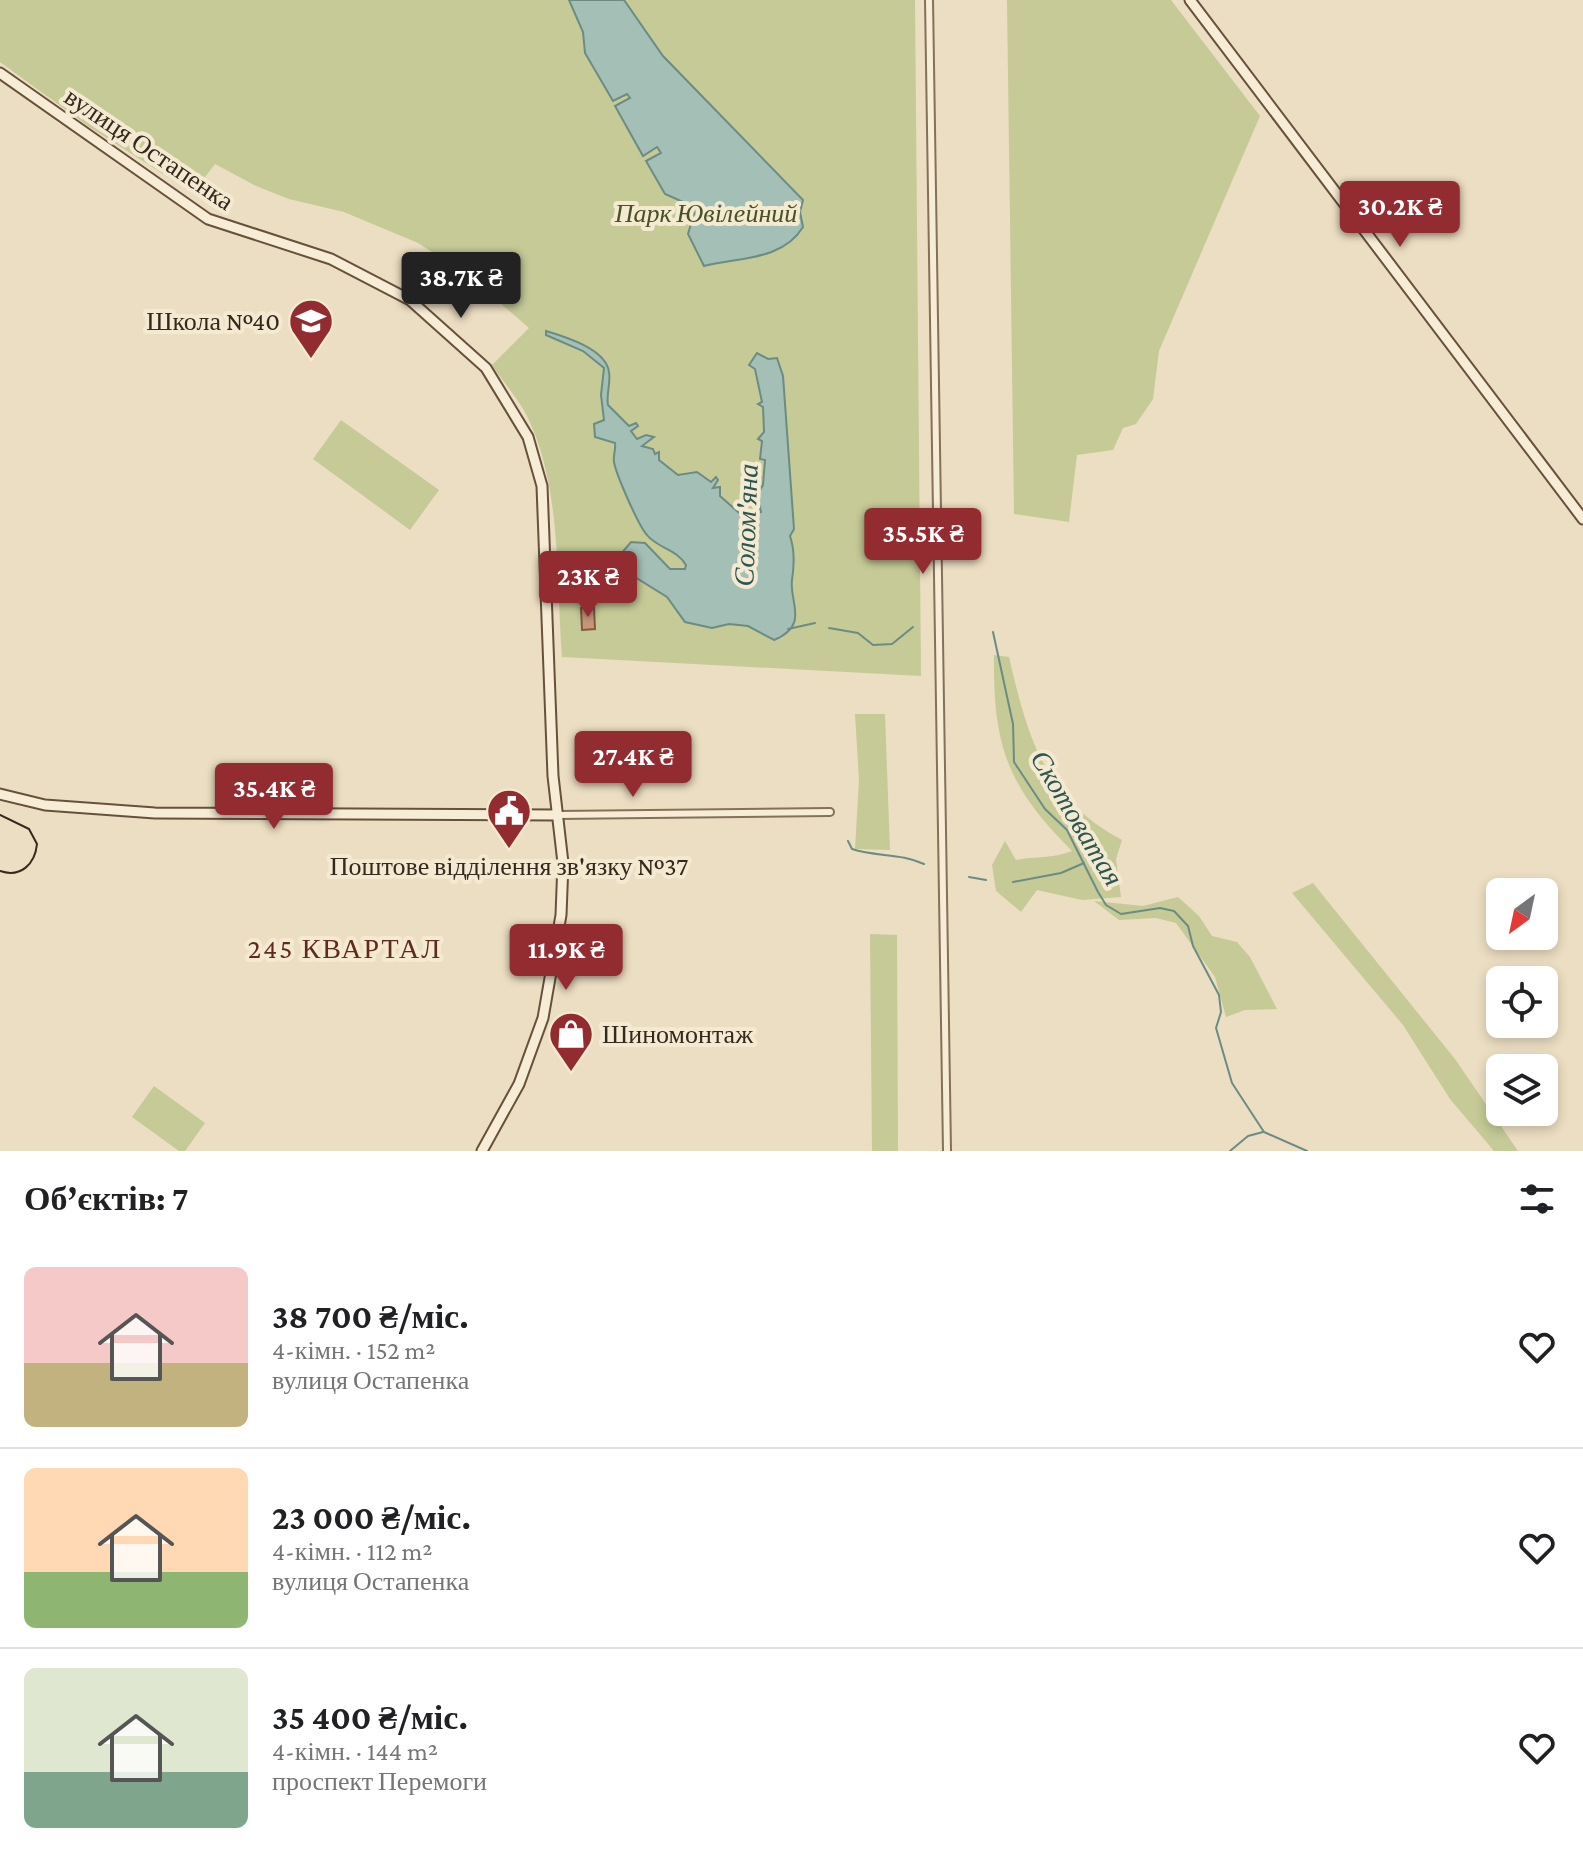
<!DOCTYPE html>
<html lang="uk">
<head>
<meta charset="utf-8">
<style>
  body { margin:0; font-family:"Crimson Pro",serif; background:#f2f2f2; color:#202124; height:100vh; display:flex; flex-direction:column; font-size:30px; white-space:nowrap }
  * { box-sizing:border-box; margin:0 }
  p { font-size:26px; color:#757577 }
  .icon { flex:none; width:44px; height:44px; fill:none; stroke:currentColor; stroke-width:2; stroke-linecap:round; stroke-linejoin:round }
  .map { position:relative; height:1151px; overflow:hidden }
  .sheet { display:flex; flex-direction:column; background:#fff; flex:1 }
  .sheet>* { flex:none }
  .needle { width:52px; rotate:213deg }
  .tools { position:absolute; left:1486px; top:878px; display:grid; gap:16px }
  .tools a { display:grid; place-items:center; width:72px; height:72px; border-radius:12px; background:#fff; box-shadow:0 4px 12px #0003; font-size:40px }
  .price { position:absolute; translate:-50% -68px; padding:0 18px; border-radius:8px; background:#922c30; color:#fff; font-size:26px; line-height:52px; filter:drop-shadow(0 2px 4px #0008) }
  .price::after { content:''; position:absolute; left:50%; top:48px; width:24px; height:18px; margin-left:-12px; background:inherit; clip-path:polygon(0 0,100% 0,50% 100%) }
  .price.selected { background:#222; color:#fff }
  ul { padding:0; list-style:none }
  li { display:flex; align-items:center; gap:24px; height:200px; padding:0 24px }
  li+li { border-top:2px solid #e0e0e0 }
  li span { display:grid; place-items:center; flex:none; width:224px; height:160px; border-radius:12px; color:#555 }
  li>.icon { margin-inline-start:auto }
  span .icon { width:96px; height:96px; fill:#fffc; stroke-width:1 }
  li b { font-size:34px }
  h2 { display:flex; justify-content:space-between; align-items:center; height:96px; padding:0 24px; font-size:34px }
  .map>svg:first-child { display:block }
</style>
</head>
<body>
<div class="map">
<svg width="1583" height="1151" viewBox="0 0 1583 1151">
  <rect width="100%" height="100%" fill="#ecdec2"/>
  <path fill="#c5ca97" d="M0 0H915L921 676 562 657C556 579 562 487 527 416 518 398 503 382 492 365L529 328 468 275 418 243 344 212 289 199 256 186 215 164 193 193 88 126 0 62Z
    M1007 0H1171L1260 116 1159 351 1153 399 1136 424 1123 428 1113 450 1077 455 1069 522 1014 514Z
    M341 420 439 490 410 530 313 459Z
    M994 655 1009 657C1028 738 1044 798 1122 840L1116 859 1121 897 1082 900 1037 890 1021 912 996 891 992 865 1005 841 1016 860C1036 856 1052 859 1072 851 1007 786 993 746 994 655Z
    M855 714H885L890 850 855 849 859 780Z
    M1313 883 1455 1059 1518 1151H1494L1450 1099 1403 1025 1292 893Z
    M1178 897 1199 916 1212 936 1237 942 1250 957 1277 1009 1245 1010 1226 1017 1215 977 1176 923 1156 918 1119 920 1094 901 1143 906Z
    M870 934 897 935 898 1151H872Z
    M154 1086 205 1123 185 1151H179L132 1117Z"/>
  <path fill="#a4bfb6" stroke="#6c8c83" stroke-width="2" d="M569 0H624L663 56 803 200 800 212 803 227C782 261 739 257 704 266L688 234 694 214 692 206 665 194 646 161 661 153 657 147 643 156 615 106 630 98 627 94 613 101 585 53 583 32Z
    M546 331C566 337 606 349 609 372 611 383 606 394 608 405L629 426 636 423 638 426 631 431 637 439 646 435 654 437 642 446 653 449 655 454 659 452V460L678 475 697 472 711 482 716 477 718 480 713 488 720 487V496L746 519 761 512 757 495 763 485 765 460 760 459 762 441 758 439 764 432 763 407 758 404 762 402 755 369 749 365 757 353 768 359 777 358 783 376 794 529 790 536C795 551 794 565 792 580 789 602 810 625 774 640L748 626 729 624 712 628 685 622 667 597 630 574 619 556 631 542 645 543 670 569H685L686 565C677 549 657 548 647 535 638 525 616 474 614 462 613 454 616 450 615 443L595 437 594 424 604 420 601 395 604 368 583 351 546 335Z"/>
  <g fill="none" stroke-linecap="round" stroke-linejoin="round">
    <path stroke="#6c8c83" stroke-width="2" d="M829 628 858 633 873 645 892 644 913 627
      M788 629 815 623
      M993 632 1013 724 1014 762 1045 809 1067 830 1098 892 1106 905 1121 914 1160 908 1174 911 1188 926 1193 946 1219 995 1221 1012 1216 1028 1232 1083 1264 1132 1307 1151
      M848 841 852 849C876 857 901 853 924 864
      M969 877 986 880
      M1013 882 1061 873 1084 863
      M1230 1151 1248 1136 1263 1132"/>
  </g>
  <path fill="#c99879" stroke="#835941" stroke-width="2" d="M581 608H594L595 629 582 630Z"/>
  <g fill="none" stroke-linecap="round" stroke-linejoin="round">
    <g stroke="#85705a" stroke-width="10">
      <path id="street" d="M929 0 947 1151
        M557 815 830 812"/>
    </g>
    <g stroke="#67513d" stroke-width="13">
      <path id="secondary" d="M1190 0 1583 519
        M0 73 208 219 331 259 410 300 486 368 528 437 542 486 553 776 563 863 561 915 543 1018 519 1084 482 1151
        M0 794 45 805 155 813 557 815"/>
    </g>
    <use href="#street" stroke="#f7ecd5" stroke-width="6"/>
    <use href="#secondary" stroke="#f7ecd5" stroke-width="9"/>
    <path stroke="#35291e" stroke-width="2" d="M0 815 29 829 37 844C35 864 21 878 0 871"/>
  </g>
  <defs>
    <g id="school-pin" transform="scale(2.3)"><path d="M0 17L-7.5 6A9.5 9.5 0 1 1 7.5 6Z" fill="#922c30" stroke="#f4e9d1"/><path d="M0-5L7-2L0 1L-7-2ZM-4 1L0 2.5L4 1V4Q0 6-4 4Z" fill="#fff"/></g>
    <g id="civic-pin" transform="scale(2.3)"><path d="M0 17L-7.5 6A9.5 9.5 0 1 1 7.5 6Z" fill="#922c30" stroke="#f4e9d1"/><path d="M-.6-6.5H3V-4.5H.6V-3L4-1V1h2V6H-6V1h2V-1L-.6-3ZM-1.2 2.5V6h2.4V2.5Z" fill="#fff"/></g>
    <g id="shop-pin" transform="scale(2.3)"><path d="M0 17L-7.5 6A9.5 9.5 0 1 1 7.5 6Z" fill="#922c30" stroke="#f4e9d1"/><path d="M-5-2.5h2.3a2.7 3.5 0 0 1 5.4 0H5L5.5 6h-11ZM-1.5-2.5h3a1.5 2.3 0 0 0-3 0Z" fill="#fff"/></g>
  </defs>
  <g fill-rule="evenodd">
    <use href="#school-pin" x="311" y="321"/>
    <use href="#civic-pin" x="509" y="811"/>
    <use href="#shop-pin" x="571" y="1034"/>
  </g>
  <g text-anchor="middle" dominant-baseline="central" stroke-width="8" stroke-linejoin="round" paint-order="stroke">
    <g font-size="26" fill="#35291e" stroke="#f4e9d1">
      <text transform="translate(149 149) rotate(34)">вулиця Остапенка</text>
    </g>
    <g font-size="26" font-style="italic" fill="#475125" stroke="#f4e9d1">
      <text x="706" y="213">Парк Ювілейний</text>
    </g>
    <g font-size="26" fill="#35291e" stroke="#f4e9d1" text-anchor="end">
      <text x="280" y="321">Школа №40</text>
      <text x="509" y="866" text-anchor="middle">Поштове відділення зв'язку №37</text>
      <text x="602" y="1034" text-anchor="start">Шиномонтаж</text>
    </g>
    <g font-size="28" font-style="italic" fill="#2d5551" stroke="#f4e9d1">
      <text transform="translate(746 525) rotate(-88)">Солом'яна</text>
      <text transform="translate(1077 818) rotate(59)">Скотоватая</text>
    </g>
    <g font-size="28" letter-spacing="2" fill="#602b1f" stroke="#f4e9d1">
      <text x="345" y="948">245 КВАРТАЛ</text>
    </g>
  </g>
</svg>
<div class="tools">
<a><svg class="needle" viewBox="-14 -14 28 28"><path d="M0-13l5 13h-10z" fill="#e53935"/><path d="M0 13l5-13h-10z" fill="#757577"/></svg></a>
<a><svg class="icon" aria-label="locate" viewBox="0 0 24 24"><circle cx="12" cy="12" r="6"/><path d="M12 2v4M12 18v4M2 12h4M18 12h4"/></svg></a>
<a><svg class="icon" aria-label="layers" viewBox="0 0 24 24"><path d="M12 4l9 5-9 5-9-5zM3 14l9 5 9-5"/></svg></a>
</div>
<b class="price" style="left:1400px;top:249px">30.2K ₴</b>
<b class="price selected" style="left:461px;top:320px">38.7K ₴</b>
<b class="price" style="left:923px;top:576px">35.5K ₴</b>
<b class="price" style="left:588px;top:619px">23K ₴</b>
<b class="price" style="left:633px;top:799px">27.4K ₴</b>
<b class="price" style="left:274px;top:831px">35.4K ₴</b>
<b class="price" style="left:566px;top:992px">11.9K ₴</b>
</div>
<section class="sheet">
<h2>Об’єктів: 7<svg class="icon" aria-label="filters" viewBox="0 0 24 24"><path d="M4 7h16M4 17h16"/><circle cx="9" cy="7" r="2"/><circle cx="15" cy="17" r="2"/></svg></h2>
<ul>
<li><span style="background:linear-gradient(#f6c9c9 60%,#c2b280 0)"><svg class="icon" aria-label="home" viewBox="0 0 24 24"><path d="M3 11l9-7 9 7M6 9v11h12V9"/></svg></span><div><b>38 700 ₴/міс.</b><p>4-кімн. · 152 m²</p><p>вулиця Остапенка</p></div><svg class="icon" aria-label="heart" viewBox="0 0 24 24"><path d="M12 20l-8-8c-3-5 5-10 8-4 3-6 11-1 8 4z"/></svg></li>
<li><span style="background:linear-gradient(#ffd9b3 65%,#8fb573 0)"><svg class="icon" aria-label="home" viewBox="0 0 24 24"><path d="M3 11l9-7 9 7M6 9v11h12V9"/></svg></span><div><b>23 000 ₴/міс.</b><p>4-кімн. · 112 m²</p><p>вулиця Остапенка</p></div><svg class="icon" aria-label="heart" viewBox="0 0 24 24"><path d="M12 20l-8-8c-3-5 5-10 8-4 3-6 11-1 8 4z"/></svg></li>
<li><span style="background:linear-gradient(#dfe7d0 65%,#7fa58c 0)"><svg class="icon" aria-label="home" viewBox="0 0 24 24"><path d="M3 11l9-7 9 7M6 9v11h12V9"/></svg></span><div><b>35 400 ₴/міс.</b><p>4-кімн. · 144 m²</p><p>проспект Перемоги</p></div><svg class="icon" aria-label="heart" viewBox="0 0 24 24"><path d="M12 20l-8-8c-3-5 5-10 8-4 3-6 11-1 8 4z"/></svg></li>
</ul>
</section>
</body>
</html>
